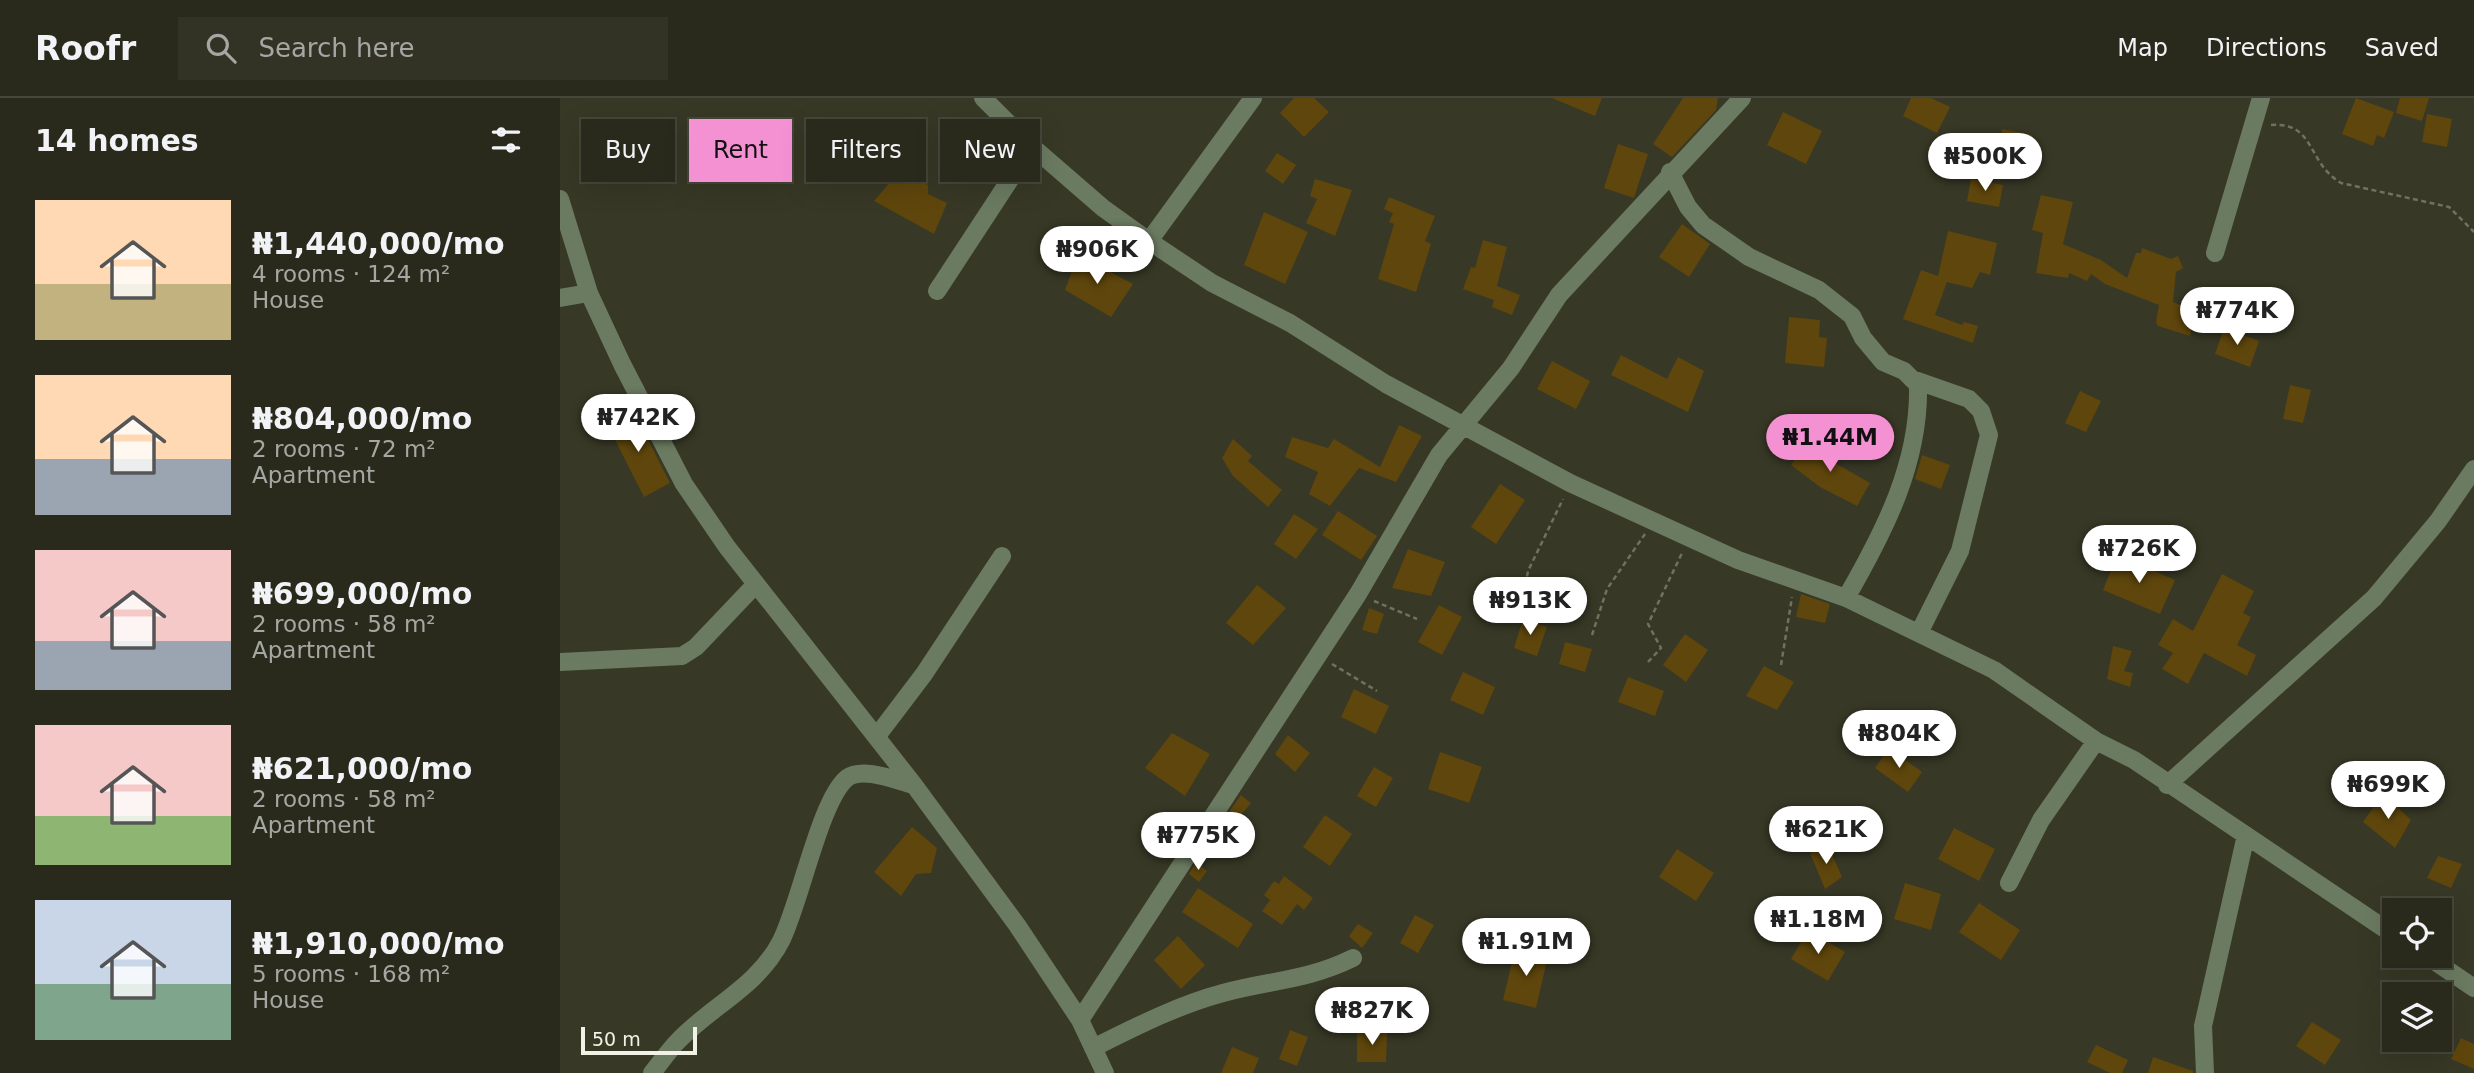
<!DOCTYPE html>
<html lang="en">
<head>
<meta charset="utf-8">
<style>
  body { margin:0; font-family:"DejaVu Sans",sans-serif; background:#323225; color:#f1f3f6; height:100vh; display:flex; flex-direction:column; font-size:26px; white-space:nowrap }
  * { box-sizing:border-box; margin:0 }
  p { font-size:23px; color:#a5a7a3 }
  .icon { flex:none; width:38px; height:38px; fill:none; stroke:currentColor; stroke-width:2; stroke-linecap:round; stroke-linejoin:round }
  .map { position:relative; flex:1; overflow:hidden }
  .side { display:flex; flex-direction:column; background:#2a2a1c; width:560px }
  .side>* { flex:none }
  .top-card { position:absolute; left:21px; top:21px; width:665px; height:63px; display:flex; gap:14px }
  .fabs { position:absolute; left:1822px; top:800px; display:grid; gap:14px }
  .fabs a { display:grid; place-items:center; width:70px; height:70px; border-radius:0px; background:#2a2a1c; box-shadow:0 7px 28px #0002,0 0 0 2px #46463b; font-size:35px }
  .scale { position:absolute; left:21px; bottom:18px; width:116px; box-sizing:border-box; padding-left:7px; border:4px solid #f1f1e6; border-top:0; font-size:19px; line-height:24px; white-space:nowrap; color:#f1f1e6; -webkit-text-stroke:5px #383826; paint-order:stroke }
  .price { position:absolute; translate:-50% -60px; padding:0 16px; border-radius:24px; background:#fff; color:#222; font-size:23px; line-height:46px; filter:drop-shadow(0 2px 4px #0008) }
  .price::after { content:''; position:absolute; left:50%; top:42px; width:21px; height:16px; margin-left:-10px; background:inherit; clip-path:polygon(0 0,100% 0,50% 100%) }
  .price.current { background:#f491d3; color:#111 }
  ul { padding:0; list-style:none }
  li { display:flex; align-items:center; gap:21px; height:175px; padding:0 35px }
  li span { display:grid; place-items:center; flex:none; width:196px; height:140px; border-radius:0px; color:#555 }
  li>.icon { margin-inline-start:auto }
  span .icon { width:84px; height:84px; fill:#fffc; stroke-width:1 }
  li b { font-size:30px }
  h2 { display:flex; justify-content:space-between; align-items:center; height:84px; padding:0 35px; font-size:30px }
  .tag { padding:0 24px; border-radius:0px; background:#2a2a1c; box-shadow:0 7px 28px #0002,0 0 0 2px #46463b; font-size:24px; line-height:63px }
  .tag.current { background:#f491d3; color:#111 }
  header { display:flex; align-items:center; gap:42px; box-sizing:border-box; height:98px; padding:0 35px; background:#2a2a1c; border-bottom:2px solid #46463b }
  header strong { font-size:33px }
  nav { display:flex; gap:38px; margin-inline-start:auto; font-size:24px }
  .search { width:490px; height:63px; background:#323225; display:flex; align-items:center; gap:18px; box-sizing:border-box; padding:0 24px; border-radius:0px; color:#a5a7a3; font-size:26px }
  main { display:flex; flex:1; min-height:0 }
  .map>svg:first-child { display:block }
</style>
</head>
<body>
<header>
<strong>Roofr</strong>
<div class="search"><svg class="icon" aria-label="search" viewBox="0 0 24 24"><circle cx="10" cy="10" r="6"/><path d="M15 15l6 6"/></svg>Search here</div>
<nav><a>Map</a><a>Directions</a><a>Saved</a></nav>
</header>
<main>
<section class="side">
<h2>14 homes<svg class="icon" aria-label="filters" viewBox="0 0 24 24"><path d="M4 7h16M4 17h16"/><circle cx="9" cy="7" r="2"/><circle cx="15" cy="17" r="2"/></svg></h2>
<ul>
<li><span style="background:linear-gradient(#ffd9b3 60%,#c2b280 0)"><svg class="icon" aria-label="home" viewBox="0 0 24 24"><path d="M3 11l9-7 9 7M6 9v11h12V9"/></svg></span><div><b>₦1,440,000/mo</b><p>4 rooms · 124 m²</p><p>House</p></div></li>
<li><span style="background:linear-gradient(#ffd9b3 60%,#9aa5b1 0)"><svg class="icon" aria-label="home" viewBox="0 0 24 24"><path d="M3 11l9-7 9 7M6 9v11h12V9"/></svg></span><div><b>₦804,000/mo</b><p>2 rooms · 72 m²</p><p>Apartment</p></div></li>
<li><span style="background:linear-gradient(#f6c9c9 65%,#9aa5b1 0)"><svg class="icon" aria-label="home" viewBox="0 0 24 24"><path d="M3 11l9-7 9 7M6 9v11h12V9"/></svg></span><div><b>₦699,000/mo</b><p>2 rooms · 58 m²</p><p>Apartment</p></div></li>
<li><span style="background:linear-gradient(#f6c9c9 65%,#8fb573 0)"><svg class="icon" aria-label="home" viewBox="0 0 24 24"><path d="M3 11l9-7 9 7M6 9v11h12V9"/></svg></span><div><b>₦621,000/mo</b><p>2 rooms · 58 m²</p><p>Apartment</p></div></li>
<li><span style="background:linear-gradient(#c9d6e8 60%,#7fa58c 0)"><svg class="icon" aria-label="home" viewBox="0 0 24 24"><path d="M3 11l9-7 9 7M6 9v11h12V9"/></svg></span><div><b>₦1,910,000/mo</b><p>5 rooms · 168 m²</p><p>House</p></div></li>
</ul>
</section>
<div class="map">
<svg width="1914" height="975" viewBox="0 0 1914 975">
  <rect width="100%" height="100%" fill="#383826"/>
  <path fill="#5f460c" d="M734 0H754L769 14 744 39 720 15Z
    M992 0H1042L1035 18Z
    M1123 0H1158L1156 12 1112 59 1093 46Z
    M1351 0H1371L1390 9 1377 35 1343 18Z
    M1796 0 1834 14 1824 40 1817 37 1813 48 1782 36Z
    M1840 0H1869L1862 23 1836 15Z
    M1223 14 1262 33 1246 66 1207 47Z
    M1867 16 1892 21 1887 49 1862 44Z
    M1442 31 1472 37 1468 59 1438 54Z
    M1058 46 1088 56 1074 100 1044 90Z
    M717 55 736 67 723 86 705 73Z
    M337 76 344 82 351 79 368 87V96L387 105 374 136 314 103Z
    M755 81 792 92 775 138 746 125 757 101 750 98Z
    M1411 81 1443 87 1439 109 1407 103Z
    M1481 97 1513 104 1503 146 1541 162 1567 180 1576 155H1581L1582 150 1611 161 1618 158 1623 170 1616 174 1613 204 1635 213 1630 238 1598 228 1596 224 1599 207 1545 186 1531 176 1527 183 1509 175 1508 180 1476 175 1483 135 1472 132Z
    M829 99 875 118 865 143 871 146 856 194 818 181 834 126 829 124 833 115 824 111Z
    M704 114 748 134 725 186 684 167Z
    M1122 126 1150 146 1129 179 1099 159Z
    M1388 133 1437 145 1430 177 1420 174 1412 190 1387 184 1375 217 1402 227 1404 224 1418 228 1413 245 1343 221 1361 172 1378 178Z
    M923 142 947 149 937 188 960 197 952 217 932 209 934 202 903 191 911 169 915 170Z
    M518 157 573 186 551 219 505 192Z
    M1229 219 1260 222 1259 239 1267 240 1264 269 1225 265Z
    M1664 230 1699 243 1690 269 1655 256Z
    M1061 257 1107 281 1118 259 1144 273 1128 314 1051 277Z
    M992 263 1030 283 1016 311 977 291Z
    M1730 287 1751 292 1743 325 1723 321Z
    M1520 293 1541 303 1526 334 1505 325Z
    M73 312 110 385 84 399 47 326Z
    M839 327 862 338 836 384 799 370 770 408 749 396 758 374 725 359 732 339 768 350 774 341 820 369Z
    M673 341 692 358 688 363 722 392 708 409 673 378 662 360Z
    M1248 342 1278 361 1275 365 1310 385 1297 408 1260 389 1231 367Z
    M1362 357 1390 367 1381 391 1355 381Z
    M940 386 965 402 936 446 911 429Z
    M778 413 817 438 801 462 762 437Z
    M734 416 758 431 736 461 714 446Z
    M848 451 885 464 871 498 832 490Z
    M1557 457 1615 482 1600 516 1543 492Z
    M1662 476 1694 493 1683 515 1691 519 1677 547 1696 557 1687 578 1644 555 1628 586 1602 571 1613 555 1598 547 1613 521 1633 533Z
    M697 487 726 510 693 547 666 525Z
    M1241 496 1270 506 1265 525 1236 519Z
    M879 507 902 519 882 557 858 544Z
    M809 510 824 516 817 536 802 532Z
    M963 521 987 529 977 558 954 550Z
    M1125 536 1148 552 1126 584 1103 567Z
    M1005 544 1032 551 1025 574 999 566Z
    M1553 548 1572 553 1564 573 1573 575 1570 589 1547 581Z
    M1204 568 1234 584 1217 612 1186 598Z
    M903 574 935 589 923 617 890 602Z
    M1068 579 1104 593 1095 618 1058 604Z
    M794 591 829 608 816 636 781 619Z
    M612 635 650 656 625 698 585 670Z
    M728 637 750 655 735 674 715 656Z
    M1329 650 1362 674 1348 694 1315 670Z
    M880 654 922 669 909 705 868 691Z
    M814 669 833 680 816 709 797 698Z
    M1823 696 1851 722 1835 750 1803 724Z
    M681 697 691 705 674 725 666 718Z
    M765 717 792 736 770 768 743 749Z
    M352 729 377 750 371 775 356 776 341 798 314 774Z
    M1394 730 1435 751 1419 783 1378 761Z
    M1267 745 1282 779 1265 791 1250 755Z
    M1117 751 1154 775 1136 803 1099 779Z
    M1878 758 1902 766 1891 790 1867 780Z
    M636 764 647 773 639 784 629 776Z
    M724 778 753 800 744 812 737 806 722 827 702 813 710 802 704 797 714 783 719 786Z
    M1345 785 1381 796 1371 832 1334 821Z
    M638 790 693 826 678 850 622 814Z
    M1419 805 1460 832 1441 862 1399 834Z
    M855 817 874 827 858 855 840 845Z
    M798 826 813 835 802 850 789 838Z
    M1248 832 1285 854 1268 883 1231 861Z
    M618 838 645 867 621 891 594 862Z
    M955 851 988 858 976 910 943 902Z
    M1752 924 1781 942 1765 967 1736 948Z
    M730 932 748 939 737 968 719 961Z
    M797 934 827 935 826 964H797Z
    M1901 940 1914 946V971L1891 961Z
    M1536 947 1568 962 1562 975H1550L1527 964Z
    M672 949 699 960 693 975H661Z
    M1593 959 1633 973V975H1588Z"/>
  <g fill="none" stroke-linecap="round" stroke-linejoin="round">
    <path stroke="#717161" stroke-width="2.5" stroke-dasharray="5 3.5" stroke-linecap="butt" d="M1711 27C1756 24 1746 64 1781 85L1889 109 1914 134
      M814 503 857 521
      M961 512 968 473 1003 401
      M1032 537 1047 491 1085 436
      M1088 564 1101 550 1088 526 1123 453
      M772 566 817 593
      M1221 567 1232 499"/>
    <path stroke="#6b7b61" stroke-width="18" d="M423 0 468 45 543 110 589 143 652 185 730 225 826 286 1010 385 1178 462 1286 500 1434 572 1536 643 1574 662 1834 837
      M1110 74 1128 109 1143 127 1189 159 1259 192 1292 218 1303 240 1323 264 1344 273 1358 287C1360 365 1324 434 1286 500
      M0 101 29 195 62 266 124 386 167 449 354 687 457 827 520 922 545 975
      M589 143 693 0
      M1655 155 1701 0
      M377 193 472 48
      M0 200 29 195
      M1352 281 1409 301 1421 313 1429 337 1400 453 1359 535
      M0 564 122 558 136 549 196 486
      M317 638 364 576 442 458
      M1607 687 1814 500 1878 423 1914 371
      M1449 785 1481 722 1536 643
      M1867 858 1914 890
      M520 922 798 496 879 357 951 270 999 197 1182 0
      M533 950C575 929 618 907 663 895 711 882 746 883 793 860
      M92 975C101 964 109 952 119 942 153 907 198 888 221 843 240 806 260 702 287 680 303 668 337 683 354 687
      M1645 975 1643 928 1686 737"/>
  </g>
</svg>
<div class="fabs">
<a><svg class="icon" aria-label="locate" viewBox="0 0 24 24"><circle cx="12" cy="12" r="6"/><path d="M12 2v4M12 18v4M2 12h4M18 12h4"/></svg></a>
<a><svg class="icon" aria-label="layers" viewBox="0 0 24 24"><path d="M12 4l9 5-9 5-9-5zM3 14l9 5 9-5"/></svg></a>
</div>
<div class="scale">50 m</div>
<b class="price" style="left:1425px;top:95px">₦500K</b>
<b class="price" style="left:537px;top:188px">₦906K</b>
<b class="price" style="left:1677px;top:249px">₦774K</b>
<b class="price" style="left:78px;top:356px">₦742K</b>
<b class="price current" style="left:1270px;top:376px">₦1.44M</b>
<b class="price" style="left:1579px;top:487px">₦726K</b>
<b class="price" style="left:970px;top:539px">₦913K</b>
<b class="price" style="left:1339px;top:672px">₦804K</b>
<b class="price" style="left:1828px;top:723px">₦699K</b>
<b class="price" style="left:1266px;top:768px">₦621K</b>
<b class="price" style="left:638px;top:774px">₦775K</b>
<b class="price" style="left:1258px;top:858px">₦1.18M</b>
<b class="price" style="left:966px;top:880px">₦1.91M</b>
<b class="price" style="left:812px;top:949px">₦827K</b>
<div class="top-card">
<a class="tag">Buy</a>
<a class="tag current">Rent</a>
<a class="tag">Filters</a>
<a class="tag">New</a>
</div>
</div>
</main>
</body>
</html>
